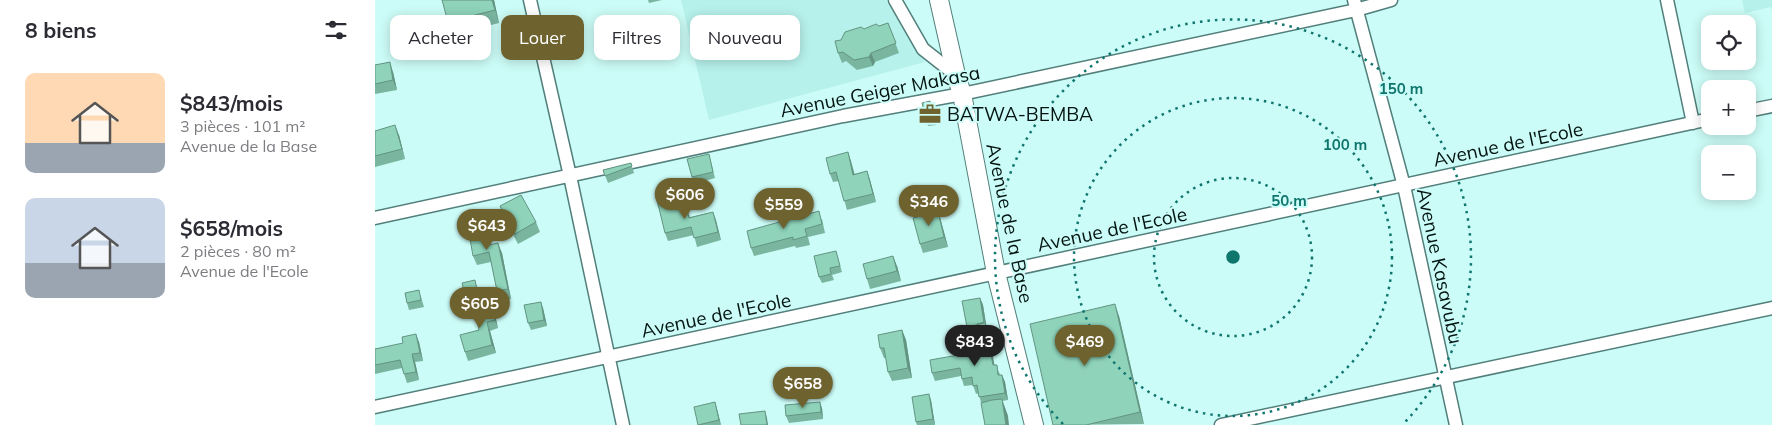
<!DOCTYPE html>
<html lang="fr">
<head>
<meta charset="utf-8">
<style>
  body { margin:0; font-family:Mulish,sans-serif; background:#f2f2f3; color:#2b2b33; height:100vh; display:flex; flex-direction:column; font-size:19px; white-space:nowrap }
  * { box-sizing:border-box; margin:0 }
  p { font-size:16px; color:#7c7c81 }
  .icon { flex:none; width:28px; height:28px; fill:none; stroke:currentColor; stroke-width:2; stroke-linecap:round; stroke-linejoin:round }
  .map { position:relative; flex:1; overflow:hidden }
  .drawer { display:flex; flex-direction:column; background:#fff; width:375px }
  .drawer>* { flex:none }
  .hud { position:absolute; left:15px; top:15px; width:475px; height:45px; display:flex; gap:10px }
  .fabs { position:absolute; left:1326px; top:15px; display:grid; gap:10px }
  .fabs a { display:grid; place-items:center; width:55px; height:55px; border-radius:10px; background:#fff; box-shadow:0 2px 12px #0003; font-size:25px }
  .price { position:absolute; translate:-50% -42px; padding:0 11px; border-radius:18px; background:#6e622f; color:#fff; font-size:16px; line-height:32px; filter:drop-shadow(0 1px 2px #0008) }
  .price::after { content:''; position:absolute; left:50%; top:30px; width:15px; height:11px; margin-left:-8px; background:inherit; clip-path:polygon(0 0,100% 0,50% 100%) }
  .price.active { background:#222; color:#fff }
  ul { padding:0; list-style:none }
  li { display:flex; align-items:center; gap:15px; height:125px; padding:0 25px }
  li span { display:grid; place-items:center; flex:none; width:140px; height:100px; border-radius:10px; color:#555 }
  li>.icon { margin-inline-start:auto }
  span .icon { width:60px; height:60px; fill:#fffc; stroke-width:1 }
  li b { font-size:21px }
  h2 { display:flex; justify-content:space-between; align-items:center; height:60px; padding:0 25px; font-size:21px }
  .pill { padding:0 18px; border-radius:10px; background:#fff; box-shadow:0 2px 12px #0003; font-size:18px; line-height:45px }
  .pill.active { background:#6e622f; color:#fff }
  main { display:flex; flex:1; min-height:0 }
  .map>svg:first-child { display:block }
</style>
</head>
<body>
<main>
<section class="drawer">
<h2>8 biens<svg class="icon" aria-label="filters" viewBox="0 0 24 24"><path d="M4 7h16M4 17h16"/><circle cx="9" cy="7" r="2"/><circle cx="15" cy="17" r="2"/></svg></h2>
<ul>
<li><span style="background:linear-gradient(#ffd9b3 70%,#9aa5b1 0)"><svg class="icon" aria-label="home" viewBox="0 0 24 24"><path d="M3 11l9-7 9 7M6 9v11h12V9"/></svg></span><div><b>$843/mois</b><p>3 pièces · 101 m²</p><p>Avenue de la Base</p></div></li>
<li><span style="background:linear-gradient(#c9d6e8 65%,#9aa5b1 0)"><svg class="icon" aria-label="home" viewBox="0 0 24 24"><path d="M3 11l9-7 9 7M6 9v11h12V9"/></svg></span><div><b>$658/mois</b><p>2 pièces · 80 m²</p><p>Avenue de l'Ecole</p></div></li>
</ul>
</section>
<div class="map">
<svg width="1397" height="425" viewBox="0 0 1397 425">
  <rect width="100%" height="100%" fill="#ccfcf7"/>
  <path fill="#b7f1eb" d="M306 0H511L550 62 334 120Z
    M1367 0H1397V11L1396 7 1370 13Z"/>
  <g fill="none" stroke-linecap="round" stroke-linejoin="round">
    <g stroke="#527f7b" stroke-width="15">
      <path id="minor" d="M155 0 195 176 248 425
        M520 0 548 49 581 75
        M979 0 1029 186 1081 425
        M1292 0 1318 123
        M1372 111 1397 106
        M0 218 468 116 587 94 981 10 1016 0
        M0 407 1335 119
        M846 425 1397 308"/>
    </g>
    <g stroke="#527f7b" stroke-width="20">
      <path id="secondary" d="M564 0 581 75 587 94 621 273 659 425"/>
    </g>
    <use href="#minor" stroke="#fff" stroke-width="12"/>
    <use href="#secondary" stroke="#fff" stroke-width="18"/>
  </g>
  <path fill="#7ab5a0" d="M119 0 124 23 77 35 73 22Z
    M273 0H287L274 3Z
    M513 23 524 53 500 62 498 66 482 70 471 61 467 63 463 53 489 29 504 26Z
    M54 29 57 57 45 58 43 52Z
    M0 65 18 72 22 90 0 94Z
    M555 101 558 108 561 125 553 126 551 120Z
    M0 131 24 135 30 159 0 167Z
    M473 152 479 174 492 171 495 180 501 202 472 210 464 181 458 182 455 174Z
    M334 154 340 178 319 184 317 177Z
    M256 163 259 173 233 183 228 170Z
    M125 206 161 222 165 232 143 244 128 216Z
    M296 207 313 212 315 217 338 212 346 240 322 247 319 235 293 241 290 233Z
    M563 211 566 221 573 247 548 253 545 244Z
    M447 219 450 233 433 237 435 245 421 248 420 246 379 256 376 248Z
    M113 228 116 245 127 253 136 299 126 301 122 291 116 262 102 265 98 256Z
    M461 251 467 272 457 275 459 280 447 283 444 277Z
    M522 266 526 281 495 289 492 279Z
    M100 280 105 301 118 307 123 328 115 331 121 353 93 361 90 352 104 330 106 315 104 308 94 310 92 303Z
    M46 297 49 307 34 310 32 303Z
    M605 298 608 305 611 324 613 330 619 365 624 372 625 375H627L630 382 633 400 627 401 633 416 606 403 604 393 601 394 598 385 589 386 586 376 560 381 557 373 606 351 603 332 594 333 592 327Z
    M168 308 172 326 156 330 153 323Z
    M744 316 769 424 678 425Z
    M527 330 531 340 537 378 517 381 513 372 511 358H509L505 348Z
    M44 342 48 361 40 362 44 380 32 383 27 368 0 374V349Z
    M556 400 560 425H542L541 422Z
    M340 402 346 425H323Z
    M447 408 448 419 414 423 411 416Z"/>
  <path fill="#639482" d="M117 0H119L124 23 120 10Z
    M51 22 54 29 57 57 55 50Z
    M496 53 500 62 498 66 494 57Z
    M15 62 18 72 22 90 18 80Z
    M555 101 558 108 561 125 559 118Z
    M20 125 24 135 30 159 27 149Z
    M473 152 476 161 482 183 478 175Z
    M492 171 495 180 501 202 498 194Z
    M563 211 566 221 573 247 569 237Z
    M338 212 341 220 346 240 343 232Z
    M109 218 113 228 118 255 114 245Z
    M123 243 127 253 136 299 133 289Z
    M518 256 522 266 526 281 522 271Z
    M115 298 118 307 123 328 120 320Z
    M605 298 608 305 611 324 613 330 621 373 618 365Z
    M166 302 168 308 172 326 169 320Z
    M740 304 744 316 769 424 765 412Z
    M112 322 115 331 121 353 117 345Z
    M527 330 531 340 537 378 533 368Z
    M41 334 44 342 48 361 45 353Z
    M37 354 40 362 44 380 41 372Z
    M627 375 630 382 633 400 630 393Z
    M554 394 556 400 560 425 558 419Z
    M627 399 633 416 634 425H631Z
    M340 402 342 409 346 425 344 420Z
    M445 402 447 408 448 419 446 412Z
    M390 411 392 418 393 425H392Z"/>
  <path fill="#8ed3ba" stroke="#639482" d="M67 0H117L120 10 73 22Z
    M51 22 55 50 43 52 39 24Z
    M513 23 521 43 496 53 494 57 479 60 468 52 463 53 460 41 466 40 470 32 486 27 489 29 501 24 504 26Z
    M15 62 18 80 0 84V65Z
    M555 101 559 118 551 120 547 103Z
    M20 125 27 149 0 156V131Z
    M473 152 478 175 492 171 498 194 469 201 461 172 455 174 451 158Z
    M334 154 338 172 317 177 312 159Z
    M256 163 257 166 230 176 228 170Z
    M146 195 161 222 140 234 125 206Z
    M293 197 296 207 310 203 314 218 338 212 343 232 319 238 316 227 290 233 282 200Z
    M444 211 447 224 430 229 432 236 418 240V237L376 248 372 231Z
    M563 211 569 237 545 244 538 218Z
    M109 218 114 245 123 243 133 289 122 291 114 252 98 256 92 222Z
    M461 251 465 266 455 268 456 274 444 277 439 256Z
    M518 256 522 271 492 279 488 264Z
    M100 280 104 300 92 303 87 283Z
    M44 290 46 300 32 303 30 293Z
    M115 298 120 320 112 322 117 345 90 352 85 335 104 330 101 317 106 315 103 302Z
    M605 298 609 323 592 327 587 301Z
    M166 302 169 320 153 323 149 305Z
    M740 304 765 412 711 425H678L655 324Z
    M610 322 618 365H622L623 375H627L630 393 604 397 602 385 598 386 597 377 587 379 585 368 557 373 555 360 606 351 602 324Z
    M527 330 533 368 513 372 509 348H505L503 335Z
    M41 334 45 353 37 354 41 372 29 374 25 360 0 365V349L28 343 27 337Z
    M554 394 558 419 541 422 537 397Z
    M627 399 631 425H610L606 403 617 400Z
    M340 402 344 420 323 425 319 407Z
    M445 402 446 412 411 416 410 405Z
    M390 411 392 425H366L364 414Z"/>
  <g fill="none" stroke="#0f766e" stroke-width="2.5" stroke-dasharray="2.5 5">
    <circle cx="858" cy="257" r="79"/>
    <circle cx="858" cy="257" r="159"/>
    <path d="M688 424A238 238 0 1 1 1028 424"/>
  </g>
  <defs>
    <g id="office-bare" transform="scale(1.725)"><path d="M-6-3h4V-5.5h4V-3h4V5H-6ZM-1-4.5V-3h2v-1.5ZM-6 0V1H6V0Z" fill="#6e622f" stroke="#ccfcf7" stroke-width="2.5" paint-order="stroke"/></g>
  </defs>
  <g fill-rule="evenodd">
    <use href="#office-bare" x="555" y="114"/>
  </g>
  <g text-anchor="middle" dominant-baseline="central" stroke-width="4" stroke-linejoin="round" paint-order="stroke">
    <g font-size="19" fill="#021311" stroke="#ccfcf7">
      <text transform="translate(505 91) rotate(-11)">Avenue Geiger Makasa</text>
      <text transform="translate(1133 144) rotate(-12)">Avenue de l'Ecole</text>
      <text transform="translate(635 223) rotate(78)">Avenue de la Base</text>
      <text transform="translate(737 229) rotate(-12)">Avenue de l'Ecole</text>
      <text transform="translate(1065 266) rotate(78)">Avenue Kasavubu</text>
      <text transform="translate(341 315) rotate(-12)">Avenue de l'Ecole</text>
    </g>
    <g font-size="19" fill="#021311" stroke="#ccfcf7" text-anchor="start">
      <text x="572" y="114">BATWA-BEMBA</text>
    </g>
  </g>
  <circle cx="858" cy="257" r="8" fill="#0f766e" stroke="#ccfcf7" stroke-width="2.5"/>
  <g font-size="15" text-anchor="middle" font-weight="bold" fill="#0f766e" stroke="#ccfcf7" stroke-width="4" stroke-linejoin="round" paint-order="stroke">
    <text x="1026" y="94">150 m</text>
    <text x="970" y="150">100 m</text>
    <text x="914" y="206">50 m</text>
  </g>
</svg>
<div class="fabs">
<a><svg class="icon" aria-label="locate" viewBox="0 0 24 24"><circle cx="12" cy="12" r="6"/><path d="M12 2v4M12 18v4M2 12h4M18 12h4"/></svg></a>
<a>+</a>
<a>−</a>
</div>
<b class="price" style="left:310px;top:220px">$606</b>
<b class="price" style="left:554px;top:227px">$346</b>
<b class="price" style="left:409px;top:230px">$559</b>
<b class="price" style="left:112px;top:251px">$643</b>
<b class="price" style="left:105px;top:329px">$605</b>
<b class="price active" style="left:600px;top:367px">$843</b>
<b class="price" style="left:710px;top:367px">$469</b>
<b class="price" style="left:428px;top:409px">$658</b>
<div class="hud">
<a class="pill">Acheter</a>
<a class="pill active">Louer</a>
<a class="pill">Filtres</a>
<a class="pill">Nouveau</a>
</div>
</div>
</main>
</body>
</html>
